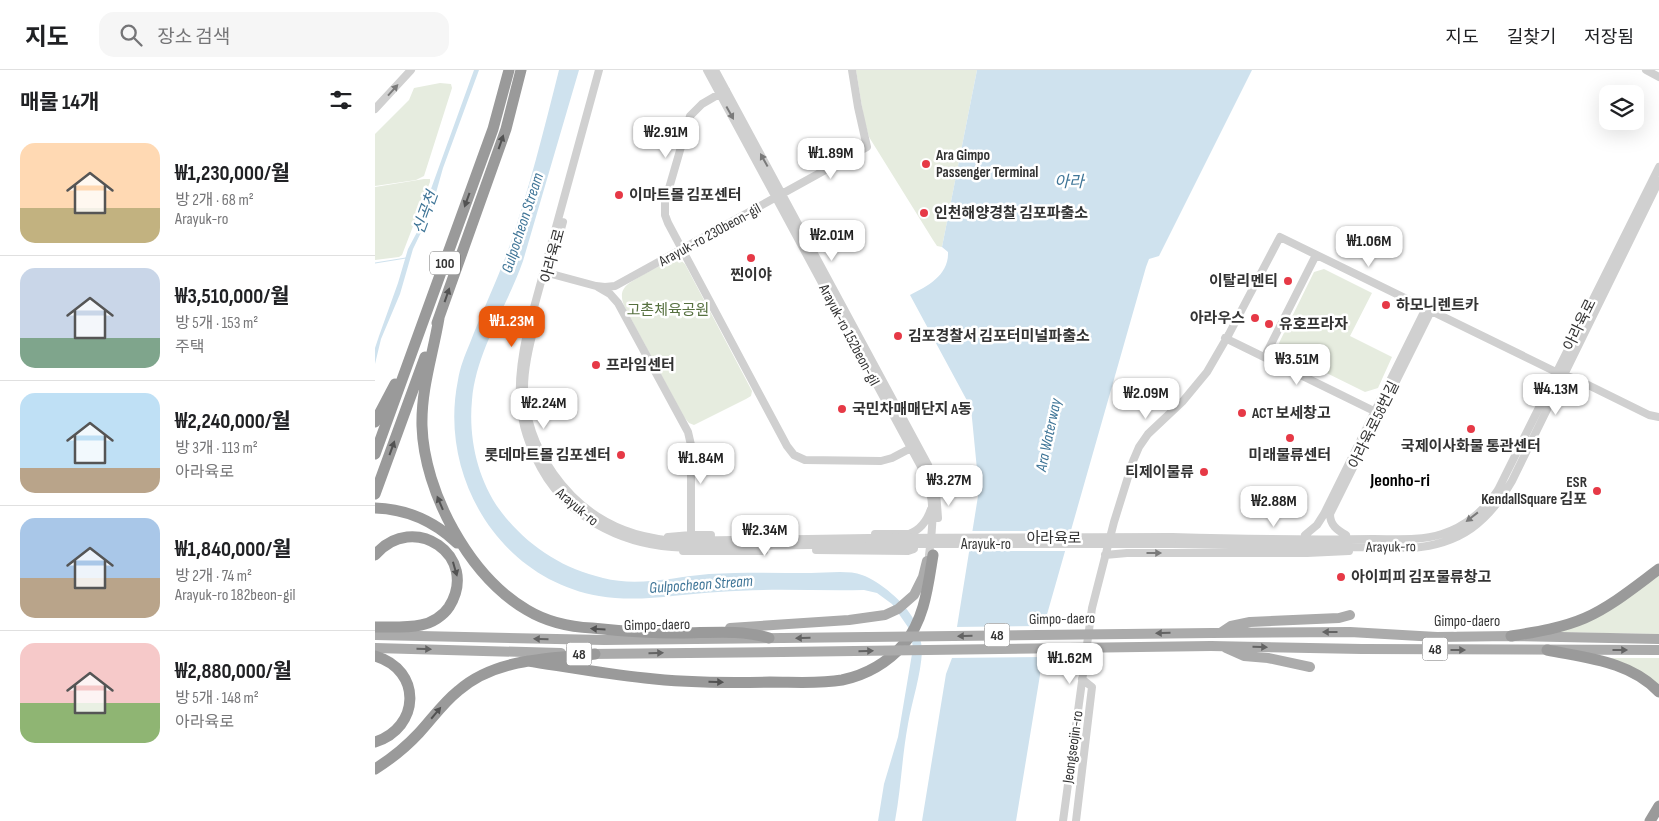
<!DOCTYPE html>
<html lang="ko">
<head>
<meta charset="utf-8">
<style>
  body { margin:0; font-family:"Sofia Sans Condensed","Noto Sans KR",sans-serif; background:#f6f6f6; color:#202124; height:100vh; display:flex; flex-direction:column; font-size:19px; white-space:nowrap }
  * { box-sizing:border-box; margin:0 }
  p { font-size:16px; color:#757577 }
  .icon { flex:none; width:28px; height:28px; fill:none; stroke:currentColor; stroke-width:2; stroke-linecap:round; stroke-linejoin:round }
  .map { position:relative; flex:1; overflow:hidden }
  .side { display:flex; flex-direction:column; background:#fff; width:375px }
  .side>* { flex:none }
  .tools { position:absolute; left:1224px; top:15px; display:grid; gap:10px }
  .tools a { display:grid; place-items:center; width:45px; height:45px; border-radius:10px; background:#fff; box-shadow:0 5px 20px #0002; font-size:25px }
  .price { position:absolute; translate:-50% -42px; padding:0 11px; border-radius:10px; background:#fff; color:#222; font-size:16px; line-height:32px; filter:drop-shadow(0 1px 2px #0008) }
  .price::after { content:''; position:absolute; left:50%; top:30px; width:15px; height:11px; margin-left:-8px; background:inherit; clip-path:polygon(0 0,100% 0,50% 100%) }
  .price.active { background:#ea580c; color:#fff }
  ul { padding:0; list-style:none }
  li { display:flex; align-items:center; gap:15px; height:125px; padding:0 20px }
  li+li { border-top:1px solid #e0e0e0 }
  li span { display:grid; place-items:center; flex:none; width:140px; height:100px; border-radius:15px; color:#555 }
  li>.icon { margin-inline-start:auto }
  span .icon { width:60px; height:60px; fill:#fffc; stroke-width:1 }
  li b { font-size:21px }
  h2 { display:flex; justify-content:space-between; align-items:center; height:60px; padding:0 20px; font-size:21px }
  header { display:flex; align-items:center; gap:30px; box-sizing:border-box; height:70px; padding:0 25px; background:#fff; border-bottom:1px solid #e0e0e0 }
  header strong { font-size:24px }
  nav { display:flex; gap:28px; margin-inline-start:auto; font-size:18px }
  .search { width:350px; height:45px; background:#f6f6f6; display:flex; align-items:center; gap:12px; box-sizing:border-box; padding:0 18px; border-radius:15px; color:#757577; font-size:19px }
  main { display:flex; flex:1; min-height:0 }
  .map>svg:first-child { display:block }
</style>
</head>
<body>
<header>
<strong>지도</strong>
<div class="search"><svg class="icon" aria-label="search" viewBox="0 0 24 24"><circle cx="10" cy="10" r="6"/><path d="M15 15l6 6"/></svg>장소 검색</div>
<nav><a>지도</a><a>길찾기</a><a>저장됨</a></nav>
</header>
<main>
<section class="side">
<h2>매물 14개<svg class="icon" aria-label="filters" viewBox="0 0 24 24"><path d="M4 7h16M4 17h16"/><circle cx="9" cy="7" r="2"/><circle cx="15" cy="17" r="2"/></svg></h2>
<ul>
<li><span style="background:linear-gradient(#ffd9b3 65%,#c2b280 0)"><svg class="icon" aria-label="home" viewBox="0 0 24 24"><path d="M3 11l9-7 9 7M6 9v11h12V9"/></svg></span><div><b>₩1,230,000/월</b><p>방 2개 · 68 m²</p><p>Arayuk-ro</p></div></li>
<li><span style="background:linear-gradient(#c9d6e8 70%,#7fa58c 0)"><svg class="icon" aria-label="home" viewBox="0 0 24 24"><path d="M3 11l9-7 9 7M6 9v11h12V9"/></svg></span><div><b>₩3,510,000/월</b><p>방 5개 · 153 m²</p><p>주택</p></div></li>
<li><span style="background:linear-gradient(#bfe0f5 75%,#b9a48a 0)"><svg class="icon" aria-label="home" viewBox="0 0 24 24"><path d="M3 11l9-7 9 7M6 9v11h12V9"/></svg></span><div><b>₩2,240,000/월</b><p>방 3개 · 113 m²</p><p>아라육로</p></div></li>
<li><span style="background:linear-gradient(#a9c7e8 60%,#b9a48a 0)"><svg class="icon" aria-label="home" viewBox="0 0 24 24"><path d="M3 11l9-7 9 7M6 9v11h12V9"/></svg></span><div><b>₩1,840,000/월</b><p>방 2개 · 74 m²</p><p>Arayuk-ro 182beon-gil</p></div></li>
<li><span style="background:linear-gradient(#f6c9c9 60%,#8fb573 0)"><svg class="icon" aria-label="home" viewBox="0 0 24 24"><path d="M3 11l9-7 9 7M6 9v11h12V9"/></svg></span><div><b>₩2,880,000/월</b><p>방 5개 · 148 m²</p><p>아라육로</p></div></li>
</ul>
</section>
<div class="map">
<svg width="1284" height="751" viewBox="0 0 1284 751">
  <rect width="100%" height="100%" fill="#fff"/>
  <path fill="#e6ecdf" d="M481 0H602L567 177 562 176 558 170 494 67 489 49Z
    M65 13 76 14 77 18 49 106 41 110 0 116V64L34 30 39 18Z
    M49 109H55V112L27 185 24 187 0 190V117Z
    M303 188 310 194 377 321 376 326 371 329 319 355 314 353 309 347 249 236C247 230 245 223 250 217 254 211 295 190 303 188Z
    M949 199 997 223 975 266 1017 287 1003 318 990 322 907 281 904 273 939 202Z
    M1284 504V564L1176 562Z
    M1223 588H1284V618Z"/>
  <path fill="#cfe2ee" d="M99 0H104L68 98 55 144 38 179 25 224 6 269 0 294V278L4 266 23 213 33 179 48 151 52 130Z
    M184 0H204L148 191C132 237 101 281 97 330 93 371 104 416 131 448 156 478 189 499 228 508 263 517 299 507 334 504 368 502 402 503 436 503 451 503 474 500 487 505 505 511 530 533 539 550 543 558 547 573 547 581 546 605 537 631 533 654 527 686 526 719 520 751H503L509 714 523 667 538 578 535 560 517 534 502 523 489 520C440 521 392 518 343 522 303 524 264 533 224 526 125 509 63 407 83 310 85 297 90 285 95 273 107 242 121 213 132 183 153 124 169 60 184 0Z
    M602 0H877L784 186 774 189 771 197 667 562 665 605 641 751H547L571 604 577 588 604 420 596 338 535 225C553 216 574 205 573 182L567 177Z"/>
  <path fill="#fff" d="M595 461H698L693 481H591Z
    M671 556 669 587 574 588 579 557Z"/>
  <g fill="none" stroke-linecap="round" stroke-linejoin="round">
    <path stroke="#cfe2ee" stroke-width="1" d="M0 193 31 188"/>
    <path stroke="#d0d0d0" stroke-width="8" d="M224 0 152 263C141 314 140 351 166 398 192 446 244 473 297 477 322 479 348 476 373 476 413 475 454 475 494 474
      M332 0 549 402C561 430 558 456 554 485
      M340 0 553 395 561 421 563 448
      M1271 0 1284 7
      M351 20 327 34 315 46 290 132V145L293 153 412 376 419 385 430 390 506 391 517 388 536 378
      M0 39 36 0
      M177 191 188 152
      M169 202 221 216 230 217 240 216 492 77 483 37 477 0
      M223 217 235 224 243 233 313 362 316 375V465
      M161 251C155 272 149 295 149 318 151 379 192 438 249 460 264 466 281 469 297 471L494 468
      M850 268 1003 343
      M892 282 941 185
      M500 464H534C545 460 552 451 556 439
      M930 465 942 455 949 444 1051 238
      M971 465C962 460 955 455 955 444L1056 241
      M293 467 316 465H336
      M797 467C865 469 932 470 999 469 1023 469 1045 471 1067 464 1090 457 1110 440 1123 420L1284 97
      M797 474 1037 478C1086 474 1113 452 1137 411L1284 111
      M441 480 533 481 539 479V469
      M308 481H389
      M730 485 752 483H932L974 481
      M688 751 717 538 739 452 758 391 764 377 773 364 808 331 832 302 854 264 905 167 1181 302 1203 310 1274 345 1284 347
      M701 751 717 617 707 609"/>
    <path stroke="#ababab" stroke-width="10" d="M355 558 474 550 510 545 523 539 539 525 548 507 552 491
      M847 562 856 556 875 552 964 548 975 545
      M837 563 975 562 1062 567 1136 566 1284 569
      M0 565 229 570 407 568
      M836 576 987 579 1284 580
      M0 578 186 583
      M851 578 869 586 893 588 935 597
      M213 584 407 582"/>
    <path stroke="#9a9a9a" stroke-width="11" d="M64 248C58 284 46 319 47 356 49 422 94 506 152 540 172 552 194 557 217 558 245 561 275 563 304 563 334 563 365 559 394 568
      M62 253 131 59 146 0
      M0 352 20 314
      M0 384 118 59 134 0
      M0 424 50 287
      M0 438C32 439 59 451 82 473
      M0 485C38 440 106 486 74 537 68 546 57 553 46 555 31 558 15 557 0 557
      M1136 566C1161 562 1187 558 1210 548 1237 536 1261 516 1284 499
      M1172 580C1211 588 1255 591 1284 622
      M0 586C48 600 45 658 0 672
      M153 591C192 597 231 604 270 608 312 613 353 613 395 612 419 612 444 614 467 610 491 605 513 592 529 574 550 549 553 515 558 485
      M0 699C16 689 31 677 44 663 57 649 68 633 83 621 120 588 173 589 220 584
      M1275 751 1284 736"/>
    <path stroke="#d0d0d0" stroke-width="8" d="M494 468 797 467
      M494 474H797"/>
    <path stroke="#ababab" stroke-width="10" d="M407 568 837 563
      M407 582 836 576"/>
  </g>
  <defs><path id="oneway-solid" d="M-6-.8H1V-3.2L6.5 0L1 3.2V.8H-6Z" transform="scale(1.25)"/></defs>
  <g fill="#7a7a7a">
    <use href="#oneway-solid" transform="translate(18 20) rotate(-48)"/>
    <use href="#oneway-solid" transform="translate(355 43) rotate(61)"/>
    <use href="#oneway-solid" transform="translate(389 90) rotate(-119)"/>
    <use href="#oneway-solid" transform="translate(1097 447) rotate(142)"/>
    <use href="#oneway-solid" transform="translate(779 483)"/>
  </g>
  <g fill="#525252">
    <use href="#oneway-solid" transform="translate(126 72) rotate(-71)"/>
    <use href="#oneway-solid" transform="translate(92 130) rotate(110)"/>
    <use href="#oneway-solid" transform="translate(72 225) rotate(-71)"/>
    <use href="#oneway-solid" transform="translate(17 378) rotate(-70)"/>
    <use href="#oneway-solid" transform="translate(65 433) rotate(-113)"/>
    <use href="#oneway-solid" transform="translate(80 499) rotate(74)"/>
    <use href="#oneway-solid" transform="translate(223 559) rotate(-177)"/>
    <use href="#oneway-solid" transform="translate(341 612) rotate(1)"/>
    <use href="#oneway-solid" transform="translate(61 643) rotate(-50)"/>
  </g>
  <g fill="#636363">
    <use href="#oneway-solid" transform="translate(955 562) rotate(180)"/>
    <use href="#oneway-solid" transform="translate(788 563) rotate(179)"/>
    <use href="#oneway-solid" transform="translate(590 566) rotate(179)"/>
    <use href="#oneway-solid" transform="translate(428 568) rotate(179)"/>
    <use href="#oneway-solid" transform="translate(166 569) rotate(-179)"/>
    <use href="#oneway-solid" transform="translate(885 577) rotate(1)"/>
    <use href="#oneway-solid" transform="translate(49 579) rotate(1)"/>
    <use href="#oneway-solid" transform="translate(1083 580)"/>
    <use href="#oneway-solid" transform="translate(1245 580)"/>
    <use href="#oneway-solid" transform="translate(491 581) rotate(-1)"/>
    <use href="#oneway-solid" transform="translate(281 583) rotate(-1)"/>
  </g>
  <g fill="#e63946" stroke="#fff" stroke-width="2">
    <circle cx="551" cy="94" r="5"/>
    <circle cx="244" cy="125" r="5"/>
    <circle cx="549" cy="143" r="5"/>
    <circle cx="376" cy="188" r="5"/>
    <circle cx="913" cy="211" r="5"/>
    <circle cx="1011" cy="235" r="5"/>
    <circle cx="880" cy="248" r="5"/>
    <circle cx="894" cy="254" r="5"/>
    <circle cx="523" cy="266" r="5"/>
    <circle cx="221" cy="295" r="5"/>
    <circle cx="467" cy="339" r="5"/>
    <circle cx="867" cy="343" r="5"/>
    <circle cx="1096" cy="359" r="5"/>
    <circle cx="915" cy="368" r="5"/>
    <circle cx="246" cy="385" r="5"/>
    <circle cx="829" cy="402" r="5"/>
    <circle cx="1222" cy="421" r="5"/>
    <circle cx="966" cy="507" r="5"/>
  </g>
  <g text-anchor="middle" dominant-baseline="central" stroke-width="5" stroke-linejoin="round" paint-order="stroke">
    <g fill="#fff" stroke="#707070" stroke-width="1">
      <rect x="55" y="181.5" width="30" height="23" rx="4"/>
      <rect x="609.5" y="553.5" width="25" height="23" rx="4"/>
      <rect x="1047.5" y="567.5" width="25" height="23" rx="4"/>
      <rect x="191.5" y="572.5" width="25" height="23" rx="4"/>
    </g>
    <g font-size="14" font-weight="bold" fill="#333">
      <text x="70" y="193">100</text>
      <text x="622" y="565">48</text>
      <text x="1060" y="579">48</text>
      <text x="204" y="584">48</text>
    </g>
    <g font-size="15" font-weight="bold" fill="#333" stroke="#fff" text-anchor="start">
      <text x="561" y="85">Ara Gimpo<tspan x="561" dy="17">Passenger Terminal</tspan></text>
      <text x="254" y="125">이마트몰 김포센터</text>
      <text x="559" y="143">인천해양경찰 김포파출소</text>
      <text x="376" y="205" text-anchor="middle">찐이야</text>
      <text x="903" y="211" text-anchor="end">이탈리멘티</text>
      <text x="1021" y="235">하모니렌트카</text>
      <text x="870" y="248" text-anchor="end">아라우스</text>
      <text x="904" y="254">유호프라자</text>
      <text x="533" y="266">김포경찰서 김포터미널파출소</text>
      <text x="231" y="295">프라임센터</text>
      <text x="477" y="339">국민차매매단지 A동</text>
      <text x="877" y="343">ACT 보세창고</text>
      <text x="1096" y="376" text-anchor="middle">국제이사화물 통관센터</text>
      <text x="236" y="385" text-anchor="end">롯데마트몰 김포센터</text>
      <text x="915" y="385" text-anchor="middle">미래물류센터</text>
      <text x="819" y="402" text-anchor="end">티제이물류</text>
      <text x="1212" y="412" text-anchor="end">ESR<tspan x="1212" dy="17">KendallSquare 김포</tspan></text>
      <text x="976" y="507">아이피피 김포물류창고</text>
    </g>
    <g font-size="15" fill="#333" stroke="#fff">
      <text transform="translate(335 165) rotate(-29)">Arayuk-ro 230beon-gil</text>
      <text transform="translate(178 186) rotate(-75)">아라육로</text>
      <text transform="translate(1205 255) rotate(-64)">아라육로</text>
      <text transform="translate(474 265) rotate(62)">Arayuk-ro 152beon-gil</text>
      <text transform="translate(999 355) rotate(-64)">아라육로58번길</text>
      <text transform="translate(202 437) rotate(40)">Arayuk-ro</text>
      <text x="679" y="468">아라육로</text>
      <text x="611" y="474">Arayuk-ro</text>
      <text transform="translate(1016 477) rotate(-1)">Arayuk-ro</text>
      <text transform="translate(687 549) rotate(-1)">Gimpo-daero</text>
      <text x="1092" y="551">Gimpo-daero</text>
      <text transform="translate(282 555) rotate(-1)">Gimpo-daero</text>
      <text transform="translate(698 677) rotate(-82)">Jeongseojin-ro</text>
    </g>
    <g font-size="15" fill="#56703f" stroke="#fff">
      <text x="293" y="240">고촌체육공원</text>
    </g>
    <g font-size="16" font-style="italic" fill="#3f7597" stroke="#fff">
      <text x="694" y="112">아라</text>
      <text transform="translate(51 143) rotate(-70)">신곡천</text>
      <text transform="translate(148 153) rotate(-72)">Gulpocheon Stream</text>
      <text transform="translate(674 365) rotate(-78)">Ara Waterway</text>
      <text transform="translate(326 515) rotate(-4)">Gulpocheon Stream</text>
    </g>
    <g font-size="18" font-weight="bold" fill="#000" stroke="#fff">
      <text x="1025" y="410">Jeonho-ri</text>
    </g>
  </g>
</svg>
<div class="tools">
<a><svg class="icon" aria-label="layers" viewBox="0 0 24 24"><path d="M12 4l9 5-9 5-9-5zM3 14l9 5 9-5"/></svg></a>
</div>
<b class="price" style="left:291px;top:89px">₩2.91M</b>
<b class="price" style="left:456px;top:110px">₩1.89M</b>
<b class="price" style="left:457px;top:192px">₩2.01M</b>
<b class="price" style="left:994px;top:198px">₩1.06M</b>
<b class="price active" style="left:137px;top:278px">₩1.23M</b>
<b class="price" style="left:922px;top:316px">₩3.51M</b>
<b class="price" style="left:1181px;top:346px">₩4.13M</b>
<b class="price" style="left:771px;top:350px">₩2.09M</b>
<b class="price" style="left:169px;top:360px">₩2.24M</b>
<b class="price" style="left:326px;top:415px">₩1.84M</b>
<b class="price" style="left:574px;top:437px">₩3.27M</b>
<b class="price" style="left:899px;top:458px">₩2.88M</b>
<b class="price" style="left:390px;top:487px">₩2.34M</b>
<b class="price" style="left:695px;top:615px">₩1.62M</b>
</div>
</main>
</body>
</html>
